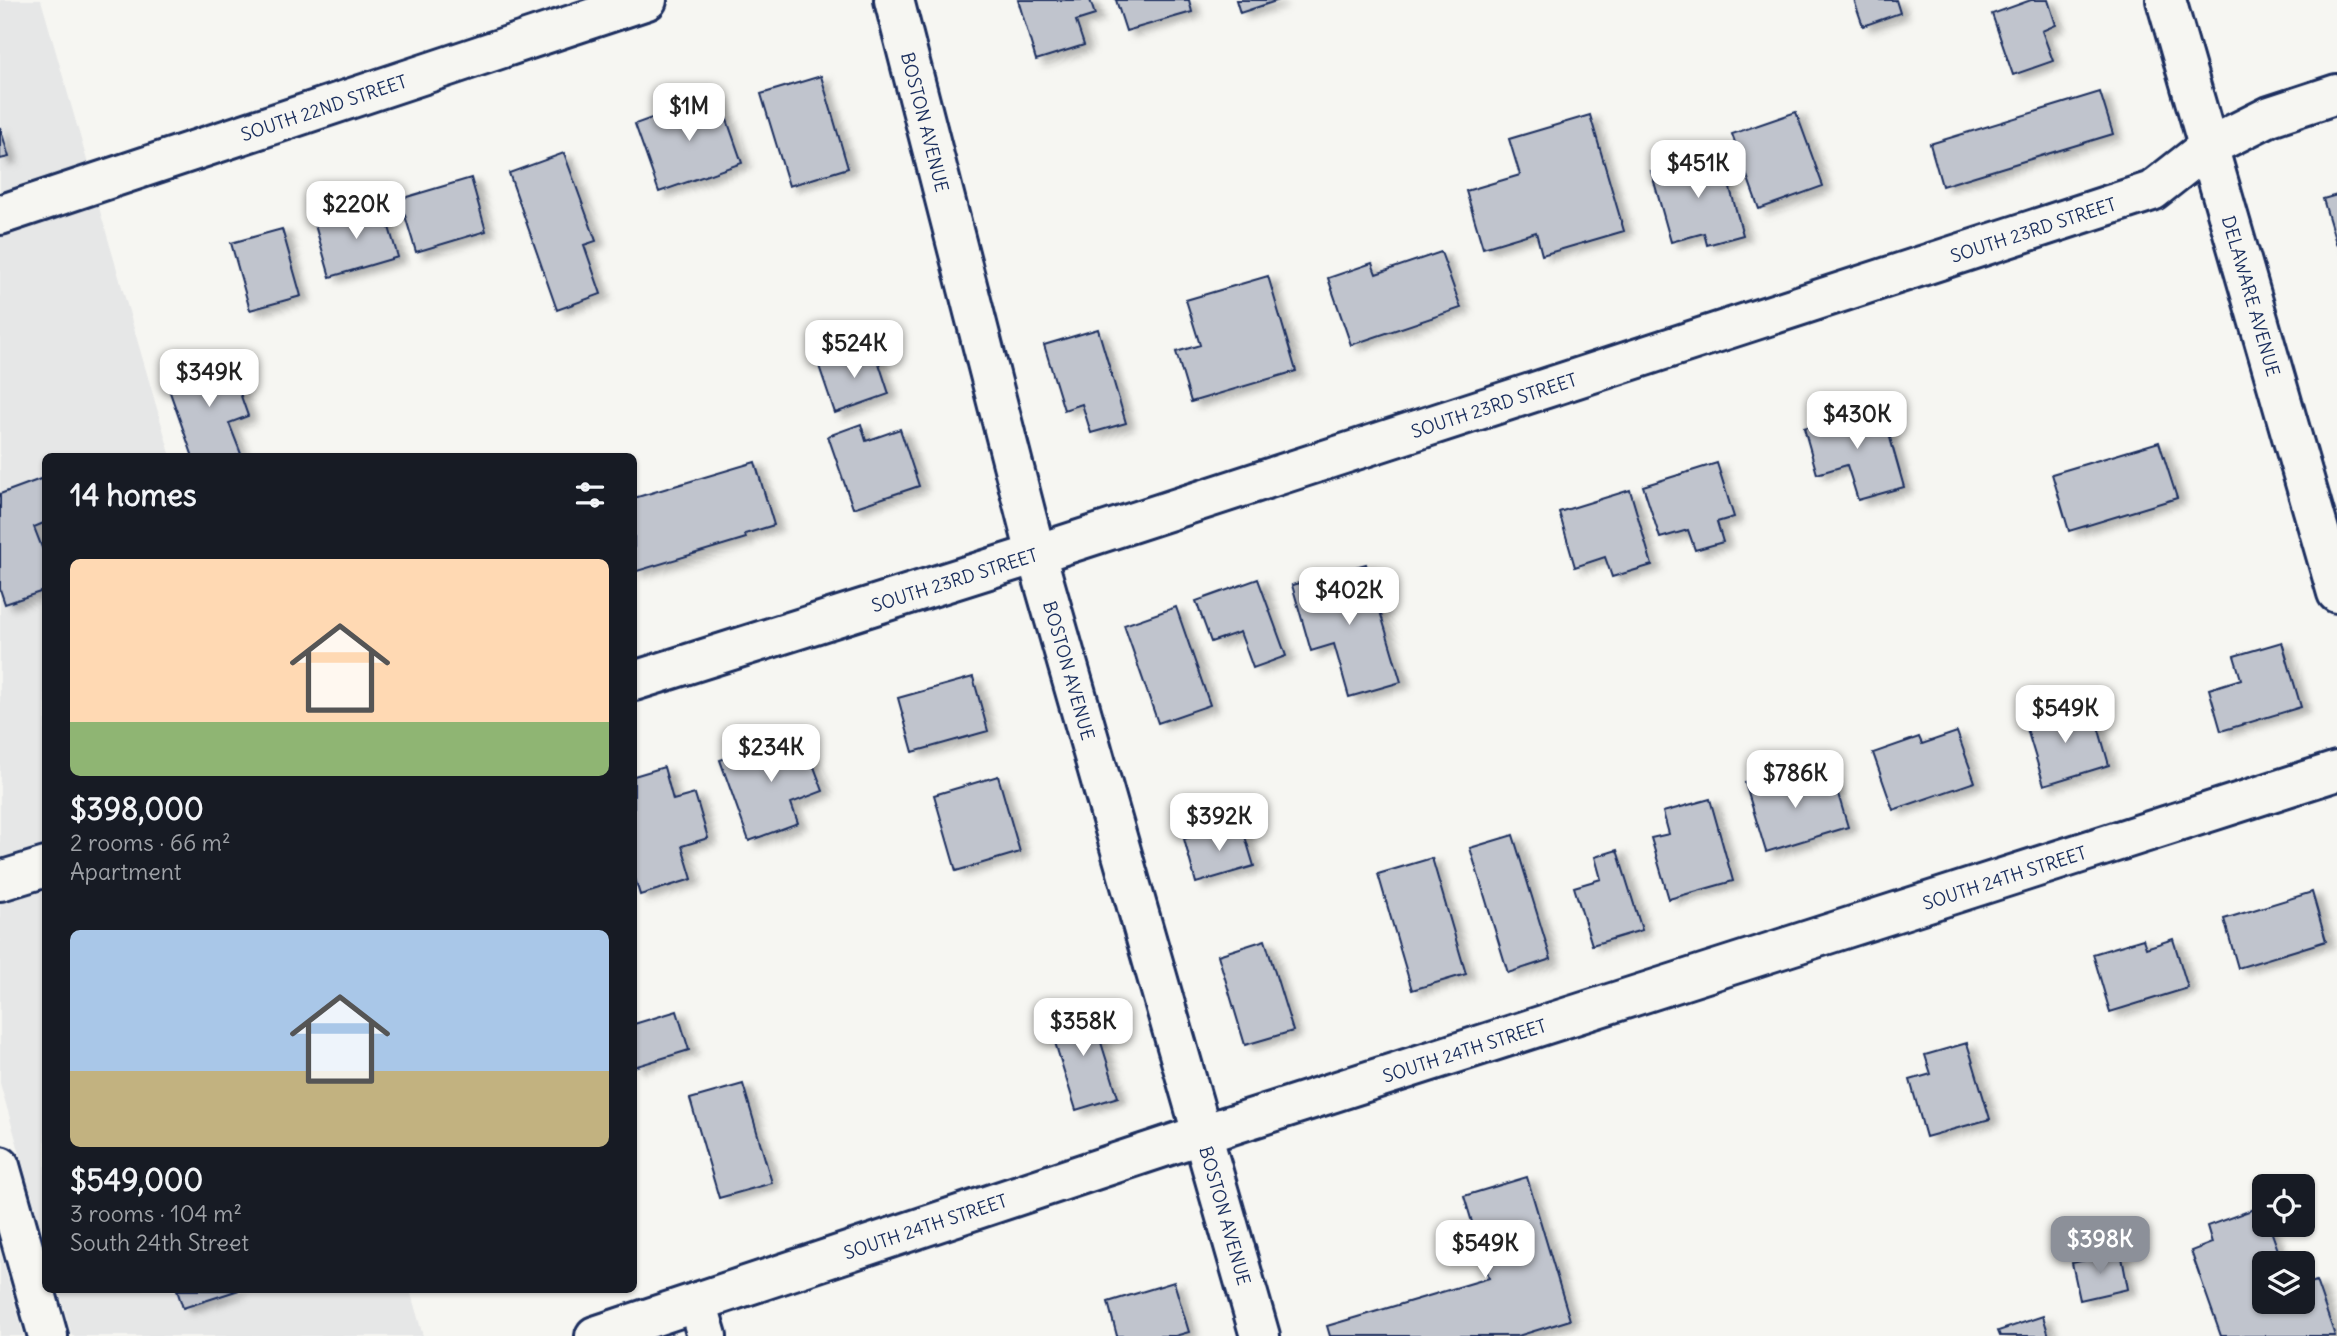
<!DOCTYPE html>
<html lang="en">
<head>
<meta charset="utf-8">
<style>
  body { margin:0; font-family:Delius,sans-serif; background:#242831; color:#f1f3f6; height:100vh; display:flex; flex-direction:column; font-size:26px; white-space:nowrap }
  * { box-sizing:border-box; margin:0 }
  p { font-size:23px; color:#9ea1a6 }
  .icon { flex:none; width:38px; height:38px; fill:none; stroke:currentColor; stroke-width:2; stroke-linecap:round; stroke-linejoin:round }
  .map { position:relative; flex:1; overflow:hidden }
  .sheet { position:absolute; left:42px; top:453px; width:595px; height:840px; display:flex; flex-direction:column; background:#171b24; border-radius:10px; box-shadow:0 2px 5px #0004 }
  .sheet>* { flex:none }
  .tools { position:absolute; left:2252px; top:1174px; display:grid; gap:14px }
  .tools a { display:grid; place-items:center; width:63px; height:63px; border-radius:10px; background:#171b24; box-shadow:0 2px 5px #0004; font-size:35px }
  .price { position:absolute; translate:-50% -60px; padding:0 16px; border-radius:14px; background:#fff; color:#222; font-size:23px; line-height:46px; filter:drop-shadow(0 2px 4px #0008) }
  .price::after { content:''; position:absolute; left:50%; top:42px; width:21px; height:16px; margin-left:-10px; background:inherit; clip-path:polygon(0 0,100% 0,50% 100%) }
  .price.on { background:#8c9099; color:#fff }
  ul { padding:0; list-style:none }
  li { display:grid; align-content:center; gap:14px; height:371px; padding:0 28px }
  li span { display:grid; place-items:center; height:217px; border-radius:10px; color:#555 }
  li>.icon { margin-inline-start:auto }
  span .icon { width:126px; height:126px; fill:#fffc; stroke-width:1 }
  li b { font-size:30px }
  h2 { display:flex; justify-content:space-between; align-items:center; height:84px; padding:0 28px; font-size:30px }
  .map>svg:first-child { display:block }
</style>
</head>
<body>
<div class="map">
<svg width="2337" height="1336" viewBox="0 0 2337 1336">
  <defs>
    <filter id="shadow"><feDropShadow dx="8" dy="4.5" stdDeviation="3.5" flood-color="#0004"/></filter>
  </defs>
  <rect width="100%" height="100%" fill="#f6f6f2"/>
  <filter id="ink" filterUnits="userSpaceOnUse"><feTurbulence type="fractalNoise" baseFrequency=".0143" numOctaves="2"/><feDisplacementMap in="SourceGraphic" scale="14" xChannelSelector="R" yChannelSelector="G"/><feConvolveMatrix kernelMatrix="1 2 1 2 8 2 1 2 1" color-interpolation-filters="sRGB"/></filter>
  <g filter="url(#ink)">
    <path fill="#e6e7e7" d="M0 0H41L88 164 0 193Z
      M98 204 171 457H46L45 845 0 859V236Z
      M45 888H46L45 1243 0 1083V902Z
      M0 1251 24 1336H0Z
      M59 1290H410L423 1336H72Z"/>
    <path fill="#c0c4cd" stroke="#1b2f5e" stroke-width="2" filter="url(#shadow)" d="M1018 0H1090L1095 15 1076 21 1084 45 1036 60Z
      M1116 0H1189L1192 12 1126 31Z
      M1236 0H1279L1240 13Z
      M1854 0H1896L1900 13 1863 26Z
      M2031 0H2048L2056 25 2042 31 2053 61 2013 75 1992 14Z
      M821 76 848 168 789 186 761 94Z
      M2100 92 2113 134 1942 186 1930 144Z
      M718 94 742 163 659 192 635 124Z
      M1796 112 1823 186 1759 209 1732 134Z
      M1590 115 1624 231 1542 255 1536 232 1483 248 1466 191 1520 175 1509 139Z
      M0 127 9 157 0 159Z
      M1720 152 1743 235 1707 245 1704 233 1671 242 1651 171Z
      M564 153 596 241 584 245 601 294 557 310 509 173Z
      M471 178 486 231 416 252 400 199Z
      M2337 195V246L2323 199Z
      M382 204 398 257 330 277 315 225Z
      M282 229 301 296 250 310 231 243Z
      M1441 252 1461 308 1351 345 1328 278 1372 263 1376 274Z
      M1268 276 1296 371 1191 402 1176 352 1200 345 1186 300Z
      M1098 329 1126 423 1091 433 1082 404 1064 410 1044 345Z
      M874 348 889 394 835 413 819 366Z
      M228 359 248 416 229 423 241 454 232 457H193L166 381Z
      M1881 406 1904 487 1858 500 1847 465 1817 474 1804 428Z
      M861 424 866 441 900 429 919 486 853 508 828 436Z
      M2159 442 2177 498 2069 531 2052 474Z
      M755 462 774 525 745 534 746 538 634 572V498Z
      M1717 463 1734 517 1717 522 1723 542 1695 550 1688 530 1660 538 1643 486Z
      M46 477V522L34 527 46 558V590L5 604 0 589V494Z
      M1630 490 1652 565 1612 577 1605 557 1575 567 1559 512Z
      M1366 564 1401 682 1349 697 1334 644 1311 651 1292 585Z
      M1258 579 1286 656 1253 668 1240 632 1211 642 1196 601Z
      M1176 607 1210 705 1158 723 1124 625Z
      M2282 642 2301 707 2221 731 2209 689 2241 679 2234 656Z
      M973 677 988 731 913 752 898 698Z
      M2066 706 2072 723 2095 716 2109 765 2044 785 2024 719Z
      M801 732 823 791 791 803 798 823 749 841 720 760Z
      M1957 732 1975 782 1893 810 1873 753 1919 737 1922 744Z
      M664 767 673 800 695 794 708 838 682 846 692 879 640 895 634 875V776Z
      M1778 773 1783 788 1832 774 1848 827 1766 852 1745 783Z
      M998 776 1020 852 956 871 934 795Z
      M1710 799 1733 881 1669 899 1651 838 1669 834 1663 812Z
      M1241 823 1254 866 1196 883 1184 839Z
      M1513 835 1551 959 1508 973 1470 848Z
      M1617 850 1642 930 1592 945 1574 887 1601 879 1595 857Z
      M1432 858 1466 974 1412 990 1378 874Z
      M2312 892 2326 941 2238 968 2224 919Z
      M2143 939 2146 948 2173 939 2188 988 2110 1012 2093 954Z
      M1265 940 1293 1031 1245 1045 1218 955Z
      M1090 1007 1118 1097 1076 1110 1048 1020Z
      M677 1011 689 1050 634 1067V1024Z
      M1967 1043 1990 1119 1926 1137 1910 1080 1931 1074 1925 1055Z
      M743 1084 772 1183 719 1198 690 1099Z
      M1527 1177 1570 1320 1518 1336H1330L1327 1326 1489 1278 1464 1196Z
      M2263 1206 2264 1225H2269L2283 1264H2264V1302H2303V1286L2316 1281 2335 1336H2221L2191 1251 2212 1243 2207 1226Z
      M2121 1252 2128 1289 2080 1300 2072 1263Z
      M1174 1282 1189 1332 1175 1336H1117L1108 1302Z
      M177 1290H239L183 1308Z
      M2043 1316 2049 1336H2000L1998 1331Z"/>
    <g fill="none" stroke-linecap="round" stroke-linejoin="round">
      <g stroke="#1b2f5e" stroke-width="44">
        <g id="minor">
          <path id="s1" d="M894 0 1036 554 1260 1336"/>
          <path id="s2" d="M2166 0 2337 593"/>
          <path id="s3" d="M0 215 647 0"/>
          <path id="s4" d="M634 681 1036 554 2152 191 2208 147 2270 116 2337 94"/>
          <path d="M0 881 46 867"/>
          <path d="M697 1302 707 1336"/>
          <path id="s5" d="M595 1336 1203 1134 2337 771"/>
        </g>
      </g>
      <g stroke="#1b2f5e" stroke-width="44">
        <path id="major" d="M0 1166 48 1336"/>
      </g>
      <use href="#minor" stroke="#f6f6f2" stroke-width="38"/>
      <use href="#major" stroke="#f6f6f2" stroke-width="38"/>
    </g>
  </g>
  <g text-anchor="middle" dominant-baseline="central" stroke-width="6" stroke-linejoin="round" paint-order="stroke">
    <g font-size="18" fill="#1b2f5e" stroke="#f6f6f2">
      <text stroke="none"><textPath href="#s3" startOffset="341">SOUTH 22ND STREET</textPath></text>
      <text stroke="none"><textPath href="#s1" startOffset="126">BOSTON AVENUE</textPath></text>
      <text stroke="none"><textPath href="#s4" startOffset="1470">SOUTH 23RD STREET</textPath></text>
      <text stroke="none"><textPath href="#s2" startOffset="308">DELAWARE AVENUE</textPath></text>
      <text stroke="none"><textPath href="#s4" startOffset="903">SOUTH 23RD STREET</textPath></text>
      <text stroke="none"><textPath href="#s4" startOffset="336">SOUTH 23RD STREET</textPath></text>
      <text stroke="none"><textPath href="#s1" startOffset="693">BOSTON AVENUE</textPath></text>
      <text stroke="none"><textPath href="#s5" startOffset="1482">SOUTH 24TH STREET</textPath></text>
      <text stroke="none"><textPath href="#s5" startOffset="915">SOUTH 24TH STREET</textPath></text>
      <text stroke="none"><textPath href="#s1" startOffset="1260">BOSTON AVENUE</textPath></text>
      <text stroke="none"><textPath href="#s5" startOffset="348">SOUTH 24TH STREET</textPath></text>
    </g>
  </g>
</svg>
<div class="tools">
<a><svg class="icon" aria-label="locate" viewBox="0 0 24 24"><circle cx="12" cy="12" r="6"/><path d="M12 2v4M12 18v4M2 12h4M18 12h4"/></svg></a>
<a><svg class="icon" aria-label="layers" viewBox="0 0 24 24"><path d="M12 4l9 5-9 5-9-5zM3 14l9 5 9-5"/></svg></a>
</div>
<b class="price" style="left:689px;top:143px">$1M</b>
<b class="price" style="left:1698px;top:200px">$451K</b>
<b class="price" style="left:356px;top:241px">$220K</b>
<b class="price" style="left:854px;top:380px">$524K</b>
<b class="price" style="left:209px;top:409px">$349K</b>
<b class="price" style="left:1857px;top:451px">$430K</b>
<b class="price" style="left:1349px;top:627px">$402K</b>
<b class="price" style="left:2065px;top:745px">$549K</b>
<b class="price" style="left:771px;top:784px">$234K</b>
<b class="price" style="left:1795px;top:810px">$786K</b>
<b class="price" style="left:1219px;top:853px">$392K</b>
<b class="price" style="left:1083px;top:1058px">$358K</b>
<b class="price on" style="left:2100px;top:1276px">$398K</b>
<b class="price" style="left:1485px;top:1280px">$549K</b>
<section class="sheet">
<h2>14 homes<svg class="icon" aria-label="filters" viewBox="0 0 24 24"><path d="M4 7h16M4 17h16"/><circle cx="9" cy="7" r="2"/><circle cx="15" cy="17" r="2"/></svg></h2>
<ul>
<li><span style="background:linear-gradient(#ffd9b3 75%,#8fb573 0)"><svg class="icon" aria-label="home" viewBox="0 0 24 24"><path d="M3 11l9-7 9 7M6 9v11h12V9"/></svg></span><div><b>$398,000</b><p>2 rooms · 66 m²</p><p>Apartment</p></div></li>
<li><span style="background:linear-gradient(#a9c7e8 65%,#c2b280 0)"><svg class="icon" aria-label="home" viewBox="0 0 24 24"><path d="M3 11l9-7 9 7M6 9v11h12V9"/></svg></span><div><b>$549,000</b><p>3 rooms · 104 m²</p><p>South 24th Street</p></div></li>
</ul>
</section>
</div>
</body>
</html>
